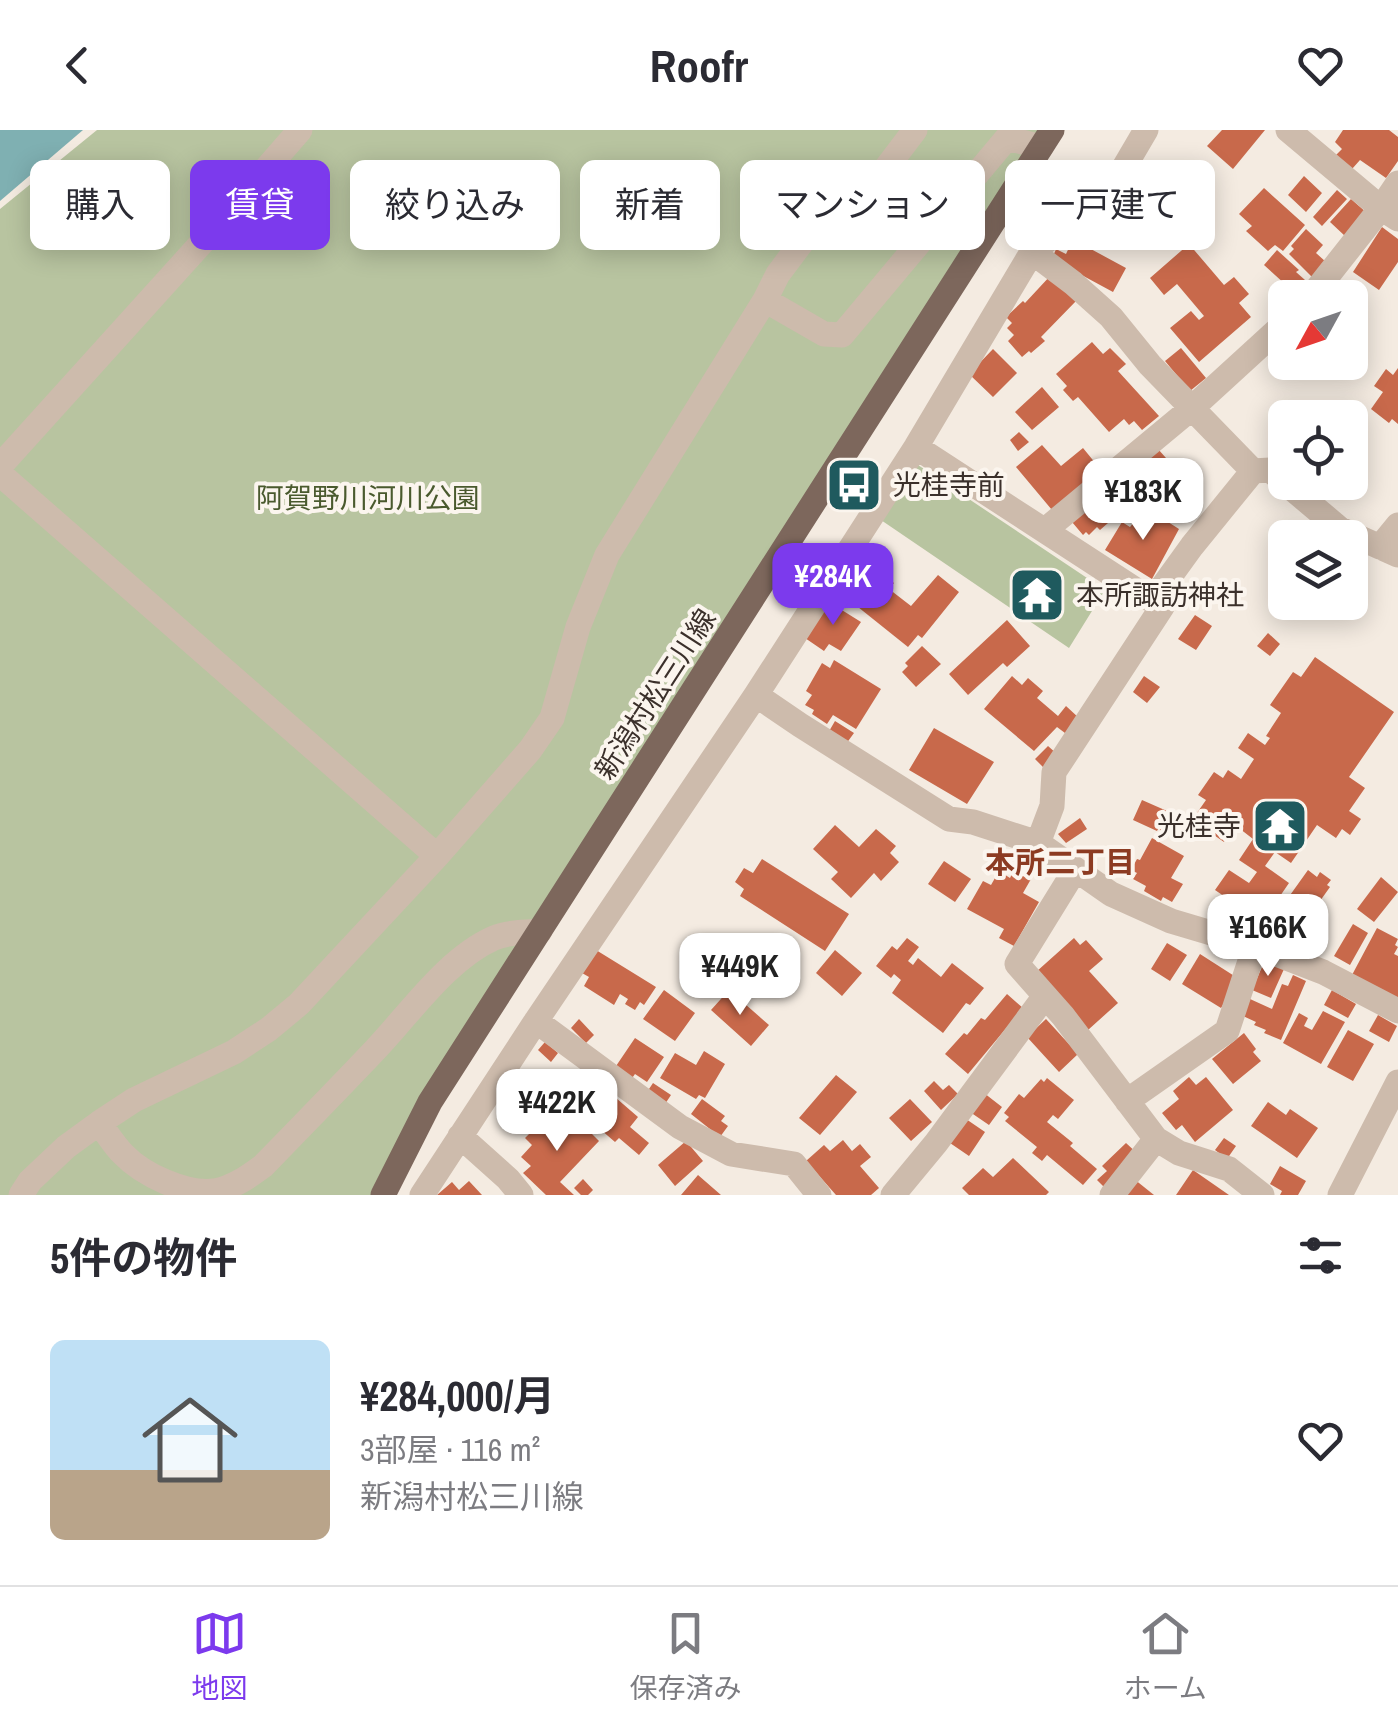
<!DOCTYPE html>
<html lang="ja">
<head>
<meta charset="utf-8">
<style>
  body { margin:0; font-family:"Archivo Narrow","Noto Sans JP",sans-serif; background:#f2f2f3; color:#2b2b33; height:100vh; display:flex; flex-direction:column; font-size:38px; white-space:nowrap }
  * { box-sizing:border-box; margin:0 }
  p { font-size:32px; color:#7c7c81 }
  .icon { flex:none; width:55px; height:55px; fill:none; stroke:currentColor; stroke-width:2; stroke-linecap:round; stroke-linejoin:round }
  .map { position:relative; height:1065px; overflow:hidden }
  .drawer { display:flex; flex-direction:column; background:#fff; flex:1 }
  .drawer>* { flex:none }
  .guide { position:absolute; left:30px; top:30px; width:1340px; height:90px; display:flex; gap:20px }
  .needle { width:65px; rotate:230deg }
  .fabs { position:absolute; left:1268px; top:150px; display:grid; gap:20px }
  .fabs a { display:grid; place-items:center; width:100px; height:100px; border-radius:15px; background:#fff; box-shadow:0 5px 25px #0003; font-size:50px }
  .price { position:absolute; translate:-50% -85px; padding:0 22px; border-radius:20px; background:#fff; color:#222; font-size:32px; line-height:65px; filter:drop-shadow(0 2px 5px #0008) }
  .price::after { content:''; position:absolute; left:50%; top:60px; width:30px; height:22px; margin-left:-15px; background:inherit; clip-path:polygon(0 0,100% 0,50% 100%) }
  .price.selected { background:#7c3aed; color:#fff }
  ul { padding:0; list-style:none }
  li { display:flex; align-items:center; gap:30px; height:250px; padding:0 50px }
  li span { display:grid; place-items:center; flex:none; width:280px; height:200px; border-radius:15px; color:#555 }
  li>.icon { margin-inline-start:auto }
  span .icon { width:120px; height:120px; fill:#fffc; stroke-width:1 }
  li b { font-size:42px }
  h2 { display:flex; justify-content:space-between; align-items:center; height:120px; padding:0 50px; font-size:42px }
  .pill { padding:0 35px; border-radius:15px; background:#fff; box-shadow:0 5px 25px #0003; font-size:35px; line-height:90px }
  .pill.selected { background:#7c3aed; color:#fff }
  header { display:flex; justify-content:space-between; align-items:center; height:130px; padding:0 50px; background:#fff; font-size:45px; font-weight:700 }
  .tab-bar { display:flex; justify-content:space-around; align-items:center; height:140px; border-top:2px solid #e1e1e2; background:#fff; font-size:28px; color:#7c7c81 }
  .tab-bar a { display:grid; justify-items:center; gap:5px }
  .tab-bar .selected { color:#7c3aed }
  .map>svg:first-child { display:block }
</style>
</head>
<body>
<header><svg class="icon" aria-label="back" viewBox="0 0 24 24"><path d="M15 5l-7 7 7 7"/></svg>Roofr<svg class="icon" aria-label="heart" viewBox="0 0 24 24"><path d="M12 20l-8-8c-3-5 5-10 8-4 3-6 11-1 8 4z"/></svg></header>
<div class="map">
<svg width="1398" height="1065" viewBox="0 0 1398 1065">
  <rect width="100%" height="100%" fill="#f4ebe1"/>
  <path fill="#b8c4a0" d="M97 0H1040L376 1065H0V79Z
    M915 333 1105 460 1069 518 878 388Z"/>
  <path fill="#7fb0b2" d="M0 0H83L0 71Z"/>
  <path fill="#c8694b" d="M1222 0H1265L1233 39 1207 16Z
    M1343 0H1389L1398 7V31L1386 48 1360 30 1352 39 1335 26 1342 19 1335 12Z
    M1304 46 1322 63 1306 82 1288 65Z
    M1264 58 1305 95 1283 121 1275 115 1268 121 1246 101 1252 96 1239 84Z
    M1126 60 1142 75 1134 85 1117 70Z
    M1337 60 1347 69 1322 96 1313 87Z
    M1351 69 1367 83 1345 106 1330 92Z
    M1119 79 1138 89 1133 101 1113 91Z
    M1382 97 1398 109V132L1379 160 1353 142Z
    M1306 99 1323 115 1316 123 1326 132 1312 147 1289 124 1294 119 1291 116Z
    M1080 105 1092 111 1089 118 1126 138 1113 162 1052 129 1056 119 1066 124 1073 109 1077 112Z
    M1189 114 1224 155 1234 147 1249 164 1239 173 1251 187 1199 232 1170 198 1191 181 1199 190 1204 186 1177 154 1164 165 1150 148Z
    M1277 120 1299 140 1296 142 1305 150 1297 159 1289 151 1286 155 1264 135Z
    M1051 145 1077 170 1041 207 1045 211 1031 223 1029 221 1022 227 1008 211 1014 205 1007 198 1012 193 1006 187 1023 171 1025 173Z
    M1092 212 1103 224 1110 218 1126 234 1118 241 1159 286 1142 300 1134 291 1129 295 1124 289 1109 302 1078 267 1073 271 1063 260 1067 256 1056 244Z
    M1181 218 1206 248 1190 261 1165 231Z
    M993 219 1017 243 993 267 969 244Z
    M1320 232H1349L1340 246Z
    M1398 238V294L1392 289 1389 293 1371 279 1383 262 1374 256 1386 239 1393 245Z
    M1042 257 1059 277 1032 300 1015 282Z
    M1019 302 1029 312 1018 321 1010 310Z
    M1042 315 1061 336 1083 318 1101 340 1052 380 1016 337Z
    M1158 319 1174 337 1152 357 1135 338Z
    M1130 342 1152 368 1138 382 1134 378 1129 382 1109 361Z
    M1103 366 1115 381 1113 383 1116 386 1100 400 1097 397 1089 405 1086 402 1083 405 1072 392Z
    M1146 378 1179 399 1152 449 1105 420 1122 392 1130 397Z
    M867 420 888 436 882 444 894 453 889 459 911 476 938 445 959 462 922 508 918 505 908 517 838 461Z
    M829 472 861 492 841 521 829 514 824 521 805 508Z
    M1195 485 1212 496 1196 520 1178 509Z
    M1007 490 1030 516 1007 537 1003 533 968 565 949 544Z
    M1268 503 1280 514 1270 526 1257 516Z
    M922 516 941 534 916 557 902 542 908 536 905 533Z
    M1315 527 1394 582 1349 647 1365 658 1349 681 1361 689 1350 705 1342 699 1336 708 1317 695 1291 733 1275 722 1265 736 1289 753 1265 788 1240 771 1237 775 1215 760 1229 740 1249 753 1257 742 1239 730 1253 709 1235 695 1224 712 1192 690 1206 670 1198 665 1214 642 1223 648 1228 640 1241 649 1254 629 1238 618 1248 603 1265 615 1270 608 1266 606 1281 583 1270 575 1293 542 1301 547Z
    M834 530 881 559 856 599 833 585 827 594 812 584 814 580 805 575 812 565 806 561 822 533 830 538Z
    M1012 546 1022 555 1028 548 1043 561 1037 568 1058 586 1066 576 1079 588 1065 603 1057 597 1034 621 984 579Z
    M1144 546 1160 557 1147 573 1133 562Z
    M835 591 854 603 846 614 828 603Z
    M934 598 994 632 967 674 909 640Z
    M1048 616 1057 624 1044 638 1035 629Z
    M1142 670 1167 681 1157 701 1133 690Z
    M1170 683 1180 689 1169 706 1160 700Z
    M1080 688 1087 699 1066 713 1058 704Z
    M835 695 859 717 876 699 896 716 890 723 899 732 881 751 874 743 851 768 831 749 838 742 813 719Z
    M1152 708 1184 726 1171 748 1183 754 1172 772 1163 767 1161 771 1144 761 1146 756 1133 749 1137 743 1131 740 1137 729 1140 730Z
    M762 729 849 784 825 821 740 766 744 759 735 752 744 738 753 743Z
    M944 731 971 749 955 772 928 754Z
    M1014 740 1031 749 1023 763 1039 772 1014 816 999 808 1004 799 967 779 983 751 991 755 999 741 1010 748Z
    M1308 740 1317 747 1320 742 1331 750 1327 755 1330 757 1305 792 1283 775Z
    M1381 747 1398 762 1374 792 1357 779Z
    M1353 794 1368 803 1350 835 1334 826Z
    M1377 798 1398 809 1395 815 1398 817 1394 824 1398 826V870L1352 845Z
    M907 808 919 817 908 831 913 835 918 828 941 847 952 833 984 858 970 875 966 873 943 903 892 863 901 850 894 844 891 848 876 836 892 816 897 820Z
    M1074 808 1080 815 1086 810 1103 829 1089 841 1118 873 1088 900 1036 842Z
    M1167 813 1187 825 1170 851 1151 839Z
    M596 820 656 857 644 875 640 872 635 880 625 874 628 869 620 864 614 875 584 856 589 847 582 843Z
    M835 820 862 843 842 866 816 843Z
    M1200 824 1239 849 1221 878 1182 854Z
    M1265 830 1284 839 1271 868 1252 860Z
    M1293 845 1306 851 1281 910 1264 903 1266 900 1254 895 1256 892 1243 886 1250 869 1272 879 1282 854 1288 856Z
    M664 860 695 883 675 911 643 889Z
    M729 860 769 895 751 916 711 880Z
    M1332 860 1356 874 1348 888 1324 875Z
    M1007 864 1023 878 968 944 945 924 964 903 967 905 981 888 985 890Z
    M1323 881 1345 892 1321 934 1283 913 1299 883 1308 888 1304 896 1312 900Z
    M1378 885 1397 896 1389 912 1369 901Z
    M579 889 594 905 586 913 571 898Z
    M1046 889 1078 924 1059 942 1027 907Z
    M1348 900 1374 914 1353 951 1327 937Z
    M1244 903 1256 919 1253 922 1261 931 1233 954 1212 929Z
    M635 908 664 927 647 952 635 944 630 951 614 939Z
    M545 912 558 923 551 932 538 920Z
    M704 921 725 934 705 968 699 965 696 969 660 948 675 923 696 935Z
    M836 945 857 962 820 1005 799 988Z
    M1189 947 1196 955 1206 947 1233 980 1195 1012 1182 995 1176 1000 1162 983 1179 969 1173 961Z
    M1047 948 1074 970 1058 989 1053 985 1047 992 1073 1013 1070 1016 1097 1039 1083 1055 1047 1025 1042 1031 1032 1023 1037 1017 1005 991 1009 987 1004 983 1019 964 1024 968 1041 949 1044 952Z
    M934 951 943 960 949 955 958 964 941 980 924 961Z
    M653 953 671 965 665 974 647 962Z
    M608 961 638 987 630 997 649 1013 639 1025 619 1008 615 1012 586 987Z
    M984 963 1002 977 989 995 970 982Z
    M702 969 725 986 721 991 728 996 720 1007 691 984Z
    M910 969 932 992 911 1011 889 988Z
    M1268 972 1286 985 1290 979 1318 998 1297 1028 1251 996Z
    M571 983 599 1011 560 1052 574 1065H546L523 1043 531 1036 521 1027 532 1015 525 1008 539 994 550 1005Z
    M966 989 985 1002 969 1026 950 1013Z
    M1224 1008 1236 1016 1227 1029 1215 1020Z
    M843 1010 852 1021 860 1014 871 1027 860 1036 879 1058 871 1065H836L806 1031 824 1015 830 1021Z
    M686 1011 703 1031 675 1056 658 1035Z
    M1126 1013 1139 1025 1105 1058 1097 1050 1107 1041 1102 1036Z
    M1013 1028 1049 1062 1046 1065H969L962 1058 983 1038 993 1047Z
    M1280 1036 1306 1051 1298 1065H1280L1282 1061 1270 1054Z
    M1193 1040 1229 1065H1176Z
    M698 1045 721 1065H681Z
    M583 1049 593 1060 588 1065H581L574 1058Z
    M1134 1049 1154 1065H1121Z
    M469 1051 482 1065H437L452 1052 459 1060Z"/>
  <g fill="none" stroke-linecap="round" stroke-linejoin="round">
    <path stroke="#cdbbac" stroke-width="25" d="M1288 0 1381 78 1398 89
      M1032 122 1073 153 1111 187 1150 235 1253 341 1270 340 1340 399 1398 425
      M1310 168 1381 78 1398 53
      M765 170 824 204 842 205 1007 8 1041 17
      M916 317 1162 477 1054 642 1052 676 1038 713
      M0 336 207 107 300 0
      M0 344 437 726
      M1045 400 1192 278 1285 193
      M1380 417 1398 395
      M1153 470 1192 416 1253 341
      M756 565 800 595 949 689 973 692 1038 713 1111 764 1171 791 1255 816 1323 842 1398 881
      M1075 740 1017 834 1063 886 1156 1009 1179 1023 1229 1039 1262 1065
      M536 891 680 997 731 1024 794 1034 819 1065
      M1127 971 1227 901 1255 816
      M99 993C107 1003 114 1015 123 1024 143 1045 186 1065 215 1061 234 1057 248 1047 263 1036 301 997 339 958 376 919 410 883 448 828 494 808 508 802 525 802 540 801
      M460 1006 508 1049 521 1065
      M21 1065 30 1051 66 1017 99 993 134 970 234 922 269 899 299 874 437 726 530 620 552 588 578 497 607 425 765 170 778 144 808 104 840 77 874 54 915 0
      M422 1065 536 891 756 565 916 317 1032 122 1088 79 1119 46 1146 0
      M893 1065 936 1013 1045 866
      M1112 1065 1156 1009
      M1340 1065 1398 952"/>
    <path stroke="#7d675c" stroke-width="25" d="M383 1065 430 972 1052 0"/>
  </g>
  <defs>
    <g id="bus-square" transform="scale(2.875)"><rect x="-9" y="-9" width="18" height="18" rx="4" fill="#1f5a5e" stroke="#fbf5ee"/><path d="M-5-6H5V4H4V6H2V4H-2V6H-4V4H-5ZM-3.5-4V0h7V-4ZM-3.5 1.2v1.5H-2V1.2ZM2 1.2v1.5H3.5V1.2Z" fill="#fff"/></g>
    <g id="temple-square" transform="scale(2.875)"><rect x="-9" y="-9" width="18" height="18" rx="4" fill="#1f5a5e" stroke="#fbf5ee"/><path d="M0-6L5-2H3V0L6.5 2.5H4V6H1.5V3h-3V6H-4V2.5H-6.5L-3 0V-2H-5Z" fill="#fff"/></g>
  </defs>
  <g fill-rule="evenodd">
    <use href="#bus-square" x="854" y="355"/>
    <use href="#temple-square" x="1037" y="465"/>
    <use href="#temple-square" x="1280" y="696"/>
  </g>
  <g text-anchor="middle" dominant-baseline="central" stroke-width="8" stroke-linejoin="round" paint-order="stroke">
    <g font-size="28" fill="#3b302b" stroke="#fbf5ee" text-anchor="start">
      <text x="893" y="355">光桂寺前</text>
      <text x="1076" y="465">本所諏訪神社</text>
      <text x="1241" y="696" text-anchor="end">光桂寺</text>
    </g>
    <g font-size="28" fill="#4a5a2e" stroke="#fbf5ee">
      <text x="368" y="368">阿賀野川河川公園</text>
    </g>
    <g font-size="28" fill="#3b302b" stroke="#fbf5ee">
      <text transform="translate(655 564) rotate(-57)">新潟村松三川線</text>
    </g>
    <g font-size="30" font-weight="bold" fill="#8c3b22" stroke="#fbf5ee">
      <text x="1060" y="732">本所二丁目</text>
    </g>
  </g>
</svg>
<div class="fabs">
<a><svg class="needle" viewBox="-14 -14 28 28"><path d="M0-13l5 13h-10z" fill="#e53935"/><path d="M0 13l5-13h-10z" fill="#7c7c81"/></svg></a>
<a><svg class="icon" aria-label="locate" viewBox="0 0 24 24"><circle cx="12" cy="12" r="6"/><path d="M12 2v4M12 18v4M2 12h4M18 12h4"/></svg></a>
<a><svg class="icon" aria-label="layers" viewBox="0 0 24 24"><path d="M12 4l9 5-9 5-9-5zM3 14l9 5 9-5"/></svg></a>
</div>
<b class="price" style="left:1143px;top:413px">¥183K</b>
<b class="price selected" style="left:833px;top:498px">¥284K</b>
<b class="price" style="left:1268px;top:849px">¥166K</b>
<b class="price" style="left:740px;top:888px">¥449K</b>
<b class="price" style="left:557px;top:1024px">¥422K</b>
<div class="guide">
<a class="pill">購入</a>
<a class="pill selected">賃貸</a>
<a class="pill">絞り込み</a>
<a class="pill">新着</a>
<a class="pill">マンション</a>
<a class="pill">一戸建て</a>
</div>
</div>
<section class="drawer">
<h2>5件の物件<svg class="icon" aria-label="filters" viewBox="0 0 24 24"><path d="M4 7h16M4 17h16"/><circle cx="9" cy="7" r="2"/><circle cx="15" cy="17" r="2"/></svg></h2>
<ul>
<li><span style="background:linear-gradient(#bfe0f5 65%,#b9a48a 0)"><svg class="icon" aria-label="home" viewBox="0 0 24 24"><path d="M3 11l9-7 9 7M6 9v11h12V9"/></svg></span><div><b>¥284,000/月</b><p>3部屋 · 116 m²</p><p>新潟村松三川線</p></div><svg class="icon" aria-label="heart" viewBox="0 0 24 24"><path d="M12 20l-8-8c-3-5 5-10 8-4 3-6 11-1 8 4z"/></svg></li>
</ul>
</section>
<nav class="tab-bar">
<a class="selected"><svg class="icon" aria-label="map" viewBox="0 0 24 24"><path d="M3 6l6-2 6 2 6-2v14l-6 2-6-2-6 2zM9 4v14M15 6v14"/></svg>地図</a>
<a><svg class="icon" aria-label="saved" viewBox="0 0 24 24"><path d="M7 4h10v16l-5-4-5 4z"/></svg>保存済み</a>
<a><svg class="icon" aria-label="home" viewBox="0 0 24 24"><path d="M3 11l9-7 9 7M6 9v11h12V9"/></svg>ホーム</a>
</nav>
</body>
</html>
